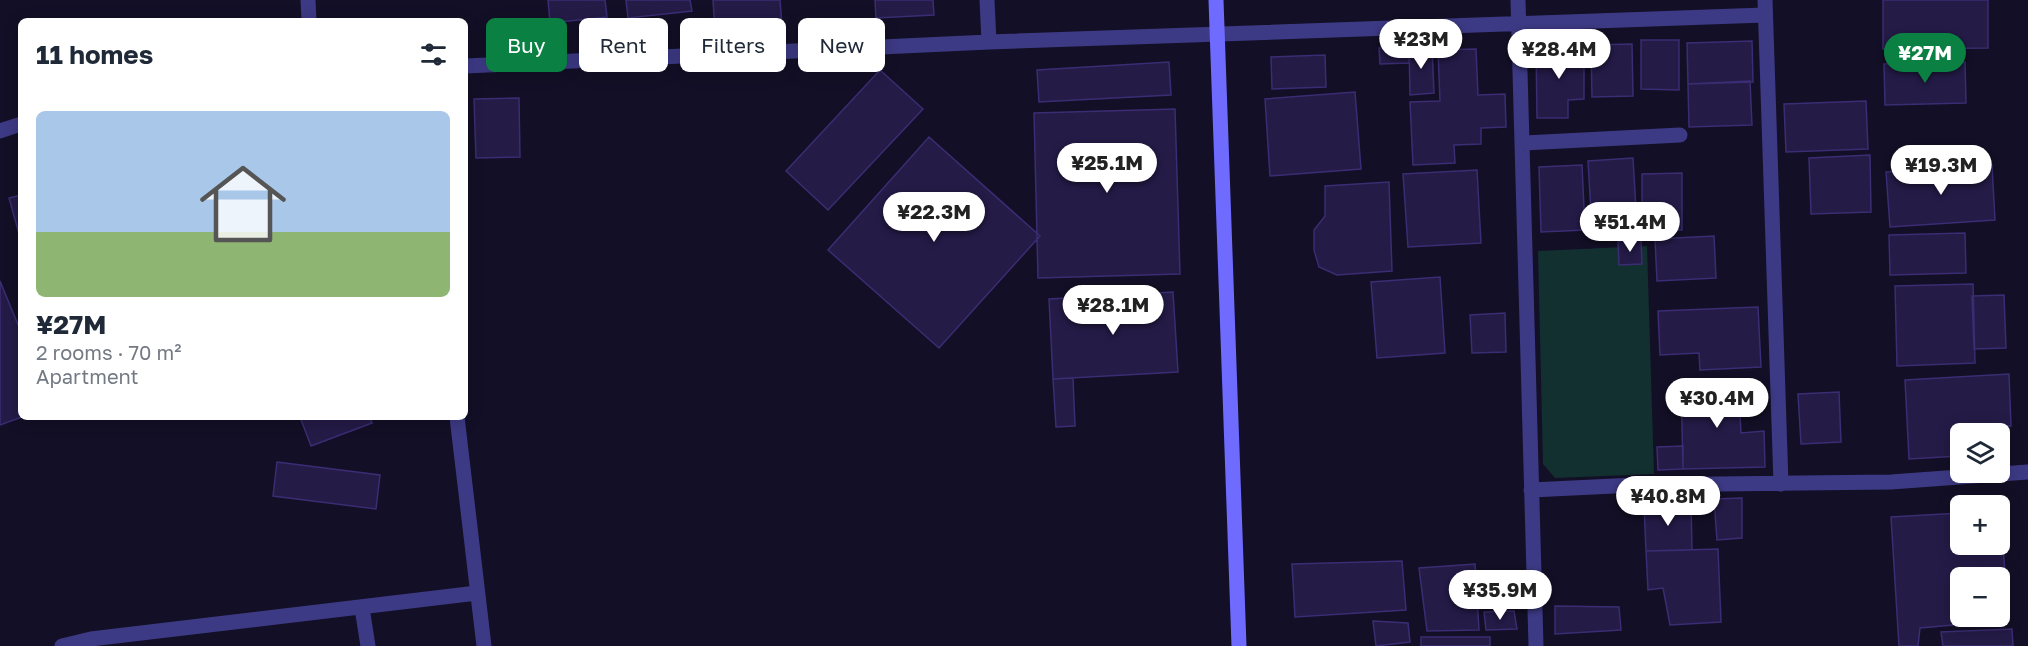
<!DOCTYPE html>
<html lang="en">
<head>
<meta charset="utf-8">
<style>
  body { margin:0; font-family:"Golos Text",sans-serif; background:#f2f2f3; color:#1f2937; height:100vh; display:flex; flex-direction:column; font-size:22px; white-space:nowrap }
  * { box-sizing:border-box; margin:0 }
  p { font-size:20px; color:#747a83 }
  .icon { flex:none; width:33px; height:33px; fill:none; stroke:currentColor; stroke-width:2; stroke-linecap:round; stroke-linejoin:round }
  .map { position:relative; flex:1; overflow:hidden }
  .panel { position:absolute; left:18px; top:18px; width:450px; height:402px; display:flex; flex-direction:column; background:#fff; border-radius:9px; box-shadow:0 3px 15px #0003 }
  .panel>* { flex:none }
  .banner { position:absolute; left:486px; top:18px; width:570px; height:54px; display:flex; gap:12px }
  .buttons { position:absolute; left:1950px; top:423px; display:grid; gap:12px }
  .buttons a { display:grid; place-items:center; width:60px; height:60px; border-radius:9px; background:#fff; box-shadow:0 3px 15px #0003; font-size:30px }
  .price { position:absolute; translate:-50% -51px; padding:0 14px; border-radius:21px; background:#fff; color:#222; font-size:20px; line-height:39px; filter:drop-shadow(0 2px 3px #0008) }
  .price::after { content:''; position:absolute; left:50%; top:36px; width:18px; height:14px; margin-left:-9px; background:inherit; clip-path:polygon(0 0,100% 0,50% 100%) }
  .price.on { background:#0b8043; color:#fff }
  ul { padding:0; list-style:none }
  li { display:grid; align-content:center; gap:12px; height:318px; padding:0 18px }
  li span { display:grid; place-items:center; height:186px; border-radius:9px; color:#555 }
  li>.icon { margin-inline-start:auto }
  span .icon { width:108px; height:108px; fill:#fffc; stroke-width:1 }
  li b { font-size:26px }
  h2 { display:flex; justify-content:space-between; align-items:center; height:72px; padding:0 18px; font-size:26px }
  .chip { padding:0 21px; border-radius:9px; background:#fff; box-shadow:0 3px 15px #0003; font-size:21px; line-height:54px }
  .chip.on { background:#0b8043; color:#fff }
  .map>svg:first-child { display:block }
</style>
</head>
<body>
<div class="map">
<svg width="2028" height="646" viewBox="0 0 2028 646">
  <rect width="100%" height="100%" fill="#130f26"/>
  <path fill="#12302f" d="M1647 246 1654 474 1555 478 1543 464 1538 251Z"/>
  <path fill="#241b47" stroke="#3b2d73" stroke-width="1.5" fill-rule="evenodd" d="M548 0H605L607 17 550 23Z
    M626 0H690L692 11 628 18Z
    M713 0H780L782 25 715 31Z
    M875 0H933L934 15 876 18Z
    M1883 0H1988V48L1883 49Z
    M1641 40H1679V90L1641 89Z
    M1752 41 1753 82 1688 84 1687 43Z
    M1632 44 1633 96 1592 97 1591 45Z
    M1432 46 1434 93 1410 95 1409 47Z
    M1409 47V63L1380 64 1379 48Z
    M1536 47H1584V99L1568 100V118H1537Z
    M1476 49 1478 95 1505 94 1506 127 1481 128V144L1454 145 1455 163 1413 165 1410 102 1440 101 1438 50Z
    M1325 55 1326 87 1272 89 1271 57Z
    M1169 62 1171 95 1039 102 1037 70Z
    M1965 62 1966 103 1885 105 1884 64Z
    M880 70 923 109 828 210 786 171Z
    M1750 81 1752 125 1689 127 1688 84Z
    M1355 92 1361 169 1270 176 1265 99Z
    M519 98 520 157 476 158 474 99Z
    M1866 101 1868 149 1786 152 1784 104Z
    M1175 109 1180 274 1038 278 1034 113Z
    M929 137 1040 236 939 348 828 250Z
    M1870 155 1871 212 1811 214 1809 158Z
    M1633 158 1637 227 1592 229 1588 161Z
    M1582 165 1585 230 1541 232 1539 167Z
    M1992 165 1995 220 1890 227 1886 172Z
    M1477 170 1481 243 1408 247 1403 174Z
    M1682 173V230H1642V174Z
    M1389 182 1392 271 1337 275 1319 267 1314 250V230L1325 216V186Z
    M21 195V241L9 198Z
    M1965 233 1966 273 1890 275 1889 235Z
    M1714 236 1716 278 1657 281 1655 239Z
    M1641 240 1642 264 1619 265 1618 241Z
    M1440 277 1445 353 1377 358 1371 282Z
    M0 281 21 332 22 417 0 425Z
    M1973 284 1975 363 1897 366 1895 286Z
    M1173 292 1178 372 1053 379 1049 299Z
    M2004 295 2006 348 1974 349 1972 296Z
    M1758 307 1761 367 1700 370 1699 353 1660 355 1658 311Z
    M1505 313 1506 352 1472 353 1470 315Z
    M2009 374 2011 426 1982 428V434H1960V456L1909 459 1905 380Z
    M1073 378 1075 426 1056 427 1053 379Z
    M1738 380 1741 433 1764 431 1765 467 1683 469 1681 383Z
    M1839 392 1841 442 1801 444 1798 394Z
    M300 417H370L372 423 311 446Z
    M1683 446V469L1658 470 1657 447Z
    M277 462 380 475 376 509 273 496Z
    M1742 498V538L1717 540 1714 499Z
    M1691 502 1692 550 1646 551 1644 505Z
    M2000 512 2009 620 1920 628 1918 646H1899L1891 517 1960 513V544H2000ZM1960 578H2000V616H1960Z
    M1718 549 1721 622 1670 625 1663 588 1648 590 1646 551Z
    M1402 561 1406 610 1295 617 1292 564Z
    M1475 564 1479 630 1427 631 1419 568Z
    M1555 606 1619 607 1621 630 1555 634Z
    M1514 611 1517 629 1486 630 1484 612Z
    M1373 621 1408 623 1410 642 1376 646Z
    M2012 629 2013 646H1943L1941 632Z
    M1421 637H1490V646H1421Z"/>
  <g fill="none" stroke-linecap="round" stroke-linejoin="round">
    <path stroke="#3d3a85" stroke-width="15" d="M362 608 368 646
      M62 646 91 639 477 593"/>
    <path stroke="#3d3a85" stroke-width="15" d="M308 0 309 21
      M987 0 989 42
      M1518 0 1536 646
      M1765 0 1781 484
      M465 66 989 42 1765 15
      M0 131 21 124
      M1522 143 1680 135
      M457 417 484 646
      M1531 490 1635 485 1891 482 2028 472"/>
    <path stroke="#6f6bff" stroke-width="15" d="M1216 0 1239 646"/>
  </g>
</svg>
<div class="buttons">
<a><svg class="icon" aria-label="layers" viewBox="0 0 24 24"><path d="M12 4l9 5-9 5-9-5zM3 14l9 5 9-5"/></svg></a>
<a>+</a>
<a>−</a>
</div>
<b class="price" style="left:1421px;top:70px">¥23M</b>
<b class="price" style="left:1559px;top:80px">¥28.4M</b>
<b class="price on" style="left:1925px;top:84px">¥27M</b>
<b class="price" style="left:1107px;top:194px">¥25.1M</b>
<b class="price" style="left:1941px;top:196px">¥19.3M</b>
<b class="price" style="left:934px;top:243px">¥22.3M</b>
<b class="price" style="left:1630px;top:253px">¥51.4M</b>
<b class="price" style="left:1113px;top:336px">¥28.1M</b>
<b class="price" style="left:1717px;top:429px">¥30.4M</b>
<b class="price" style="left:1668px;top:527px">¥40.8M</b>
<b class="price" style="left:1500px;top:621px">¥35.9M</b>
<div class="banner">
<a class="chip on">Buy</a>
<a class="chip">Rent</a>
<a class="chip">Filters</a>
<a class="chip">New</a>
</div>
<section class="panel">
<h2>11 homes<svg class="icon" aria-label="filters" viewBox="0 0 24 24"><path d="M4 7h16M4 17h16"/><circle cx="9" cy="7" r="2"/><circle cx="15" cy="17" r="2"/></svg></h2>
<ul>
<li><span style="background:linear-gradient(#a9c7e8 65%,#8fb573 0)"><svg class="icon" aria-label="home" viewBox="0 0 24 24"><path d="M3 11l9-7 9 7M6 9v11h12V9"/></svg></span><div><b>¥27M</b><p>2 rooms · 70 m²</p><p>Apartment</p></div></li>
</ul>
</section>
</div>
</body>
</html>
